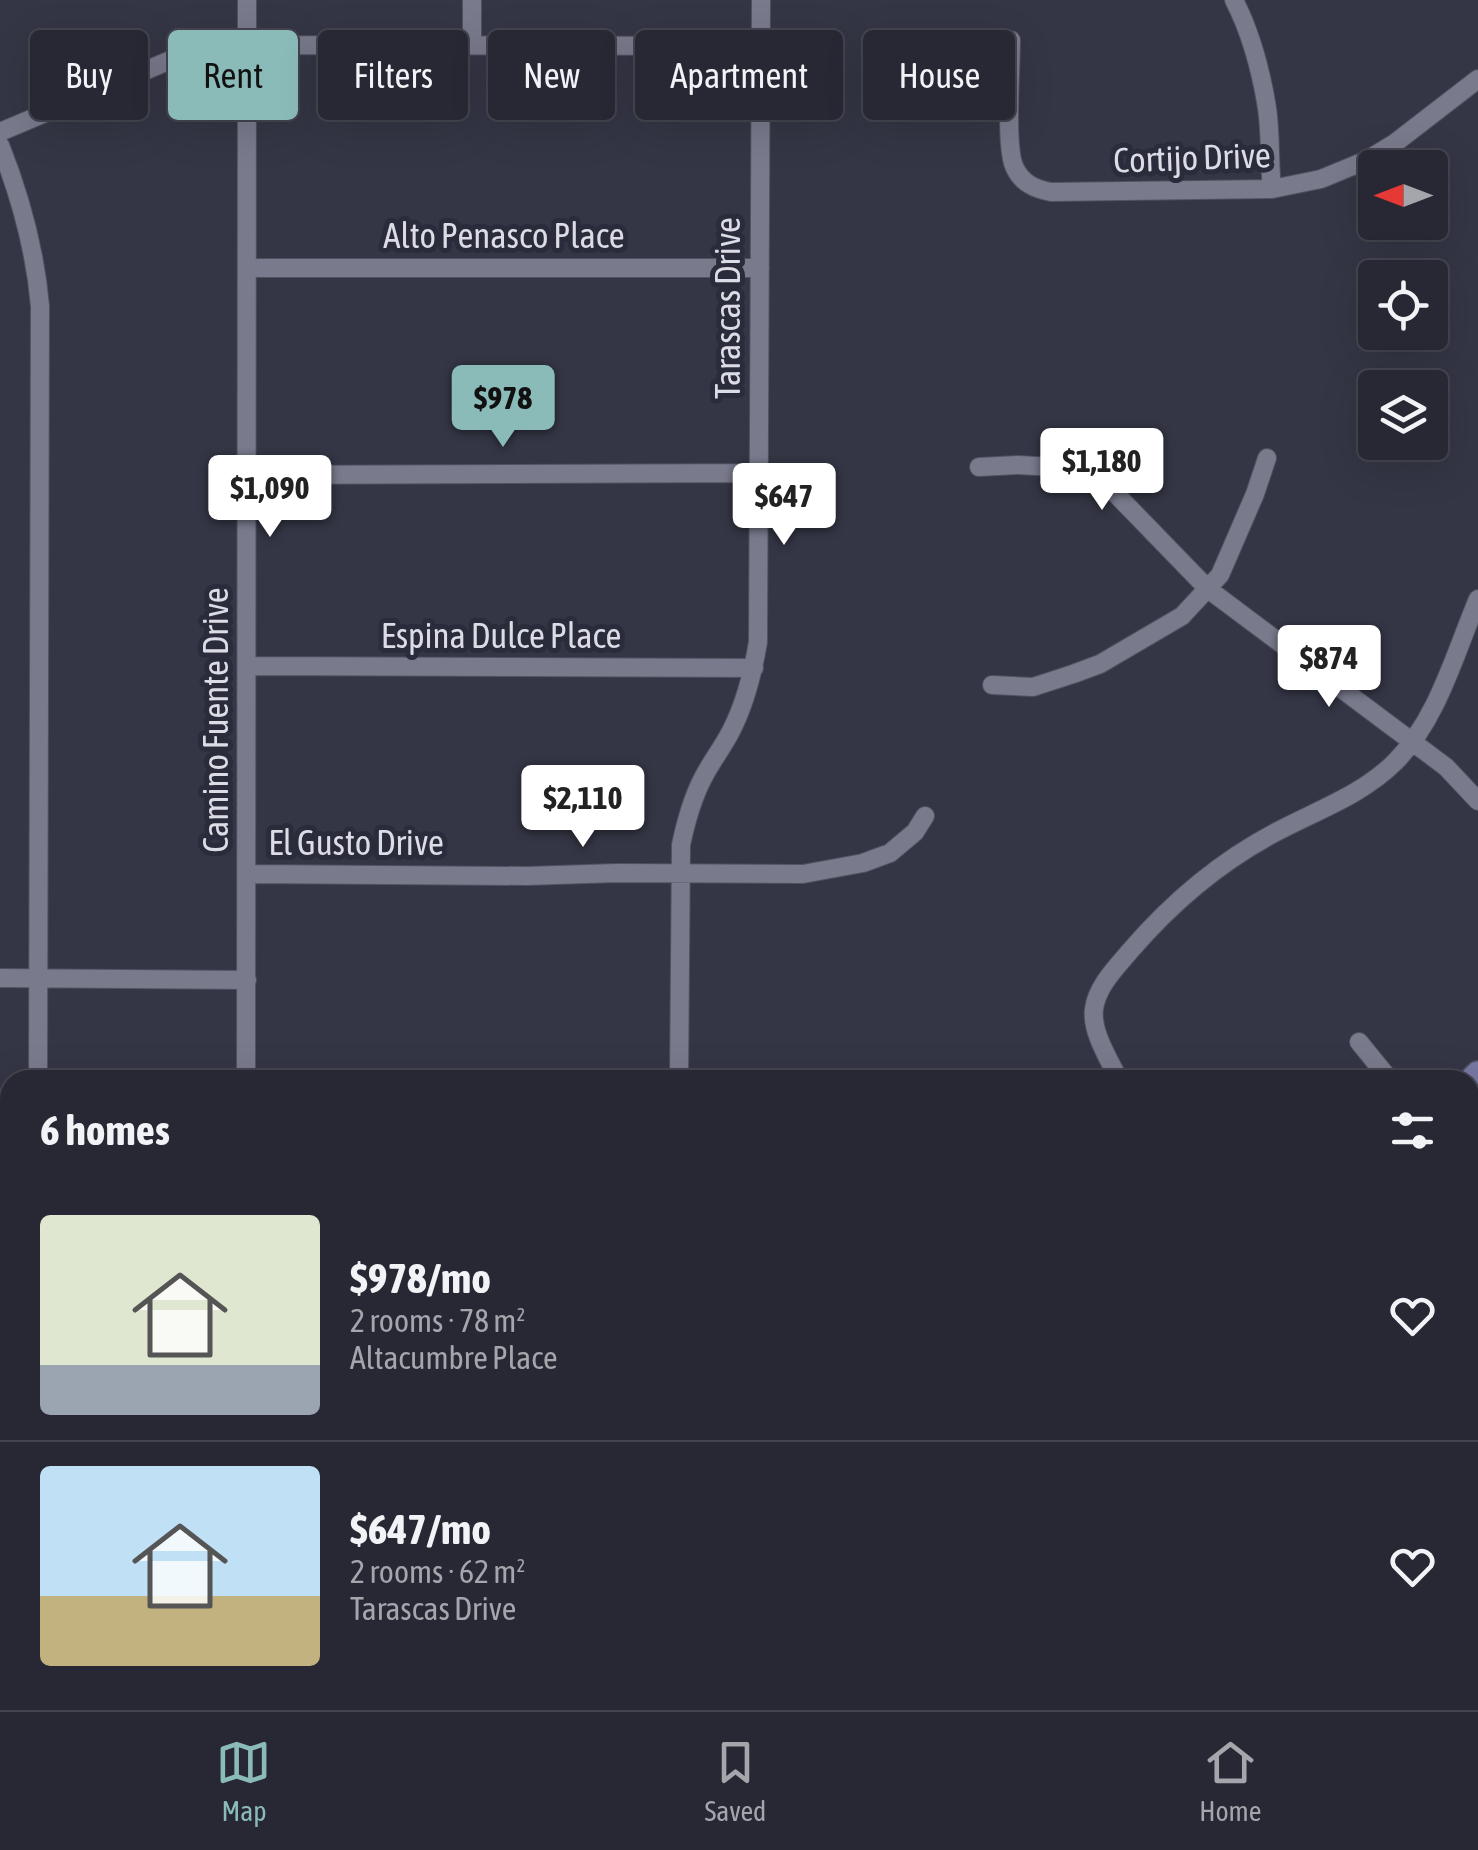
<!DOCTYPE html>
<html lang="en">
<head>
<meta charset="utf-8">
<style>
  body { margin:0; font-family:"Asap Condensed",sans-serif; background:#333440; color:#f1f3f6; height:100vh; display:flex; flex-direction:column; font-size:38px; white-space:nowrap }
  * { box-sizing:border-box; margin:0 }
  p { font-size:32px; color:#a4a6ac }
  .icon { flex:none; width:55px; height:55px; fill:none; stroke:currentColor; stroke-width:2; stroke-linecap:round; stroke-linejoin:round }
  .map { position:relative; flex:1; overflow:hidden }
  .details { position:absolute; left:0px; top:1070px; width:1480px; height:640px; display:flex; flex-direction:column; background:#272834; border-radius:30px 30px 0 0; box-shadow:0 10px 40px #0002,0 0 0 2px #43444f }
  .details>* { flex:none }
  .top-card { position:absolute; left:30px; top:30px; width:1420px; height:90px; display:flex; gap:20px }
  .needle { width:65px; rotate:270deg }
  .buttons { position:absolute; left:1358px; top:150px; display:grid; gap:20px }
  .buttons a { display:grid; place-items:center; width:90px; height:90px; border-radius:10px; background:#272834; box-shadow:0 10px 40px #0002,0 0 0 2px #43444f; font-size:50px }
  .price { position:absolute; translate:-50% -85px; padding:0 22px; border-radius:10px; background:#fff; color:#222; font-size:32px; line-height:65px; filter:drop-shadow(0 2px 5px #0008) }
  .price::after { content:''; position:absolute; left:50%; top:60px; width:30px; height:22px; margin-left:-15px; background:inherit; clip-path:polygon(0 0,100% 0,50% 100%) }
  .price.active { background:#8bbbb9; color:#111 }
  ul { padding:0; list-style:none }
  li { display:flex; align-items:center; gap:30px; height:250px; padding:0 40px }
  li+li { border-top:2px solid #43444f }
  li span { display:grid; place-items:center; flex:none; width:280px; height:200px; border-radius:10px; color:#555 }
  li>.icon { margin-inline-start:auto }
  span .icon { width:120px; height:120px; fill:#fffc; stroke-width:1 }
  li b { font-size:42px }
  h2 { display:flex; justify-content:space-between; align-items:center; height:120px; padding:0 40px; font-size:42px }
  .chip { padding:0 35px; border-radius:10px; background:#272834; box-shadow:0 10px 40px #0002,0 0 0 2px #43444f; font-size:35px; line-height:90px }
  .chip.active { background:#8bbbb9; color:#111 }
  .dock { display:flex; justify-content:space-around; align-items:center; height:140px; border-top:2px solid #43444f; background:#272834; font-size:28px; color:#a4a6ac }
  .dock a { display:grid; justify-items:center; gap:5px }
  .dock .active { color:#8bbbb9 }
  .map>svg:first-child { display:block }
</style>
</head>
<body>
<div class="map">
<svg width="1478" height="1710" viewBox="0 0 1478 1710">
  <rect width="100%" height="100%" fill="#343645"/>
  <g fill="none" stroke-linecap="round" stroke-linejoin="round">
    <g stroke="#51525f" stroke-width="11">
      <path id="service" d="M7 1413 10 1412
        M0 1626 10 1624"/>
    </g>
    <g stroke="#51525f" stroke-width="20">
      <path id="minor" d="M1234 0C1251 33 1261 71 1267 108 1271 135 1269 162 1272 189
        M1011 40C1011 69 1005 143 1014 166 1021 183 1035 189 1051 192L1272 189 1321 179 1367 160 1395 143 1478 79
        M472 44V0
        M0 132 180 56 226 45 761 46
        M0 145C21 198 35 249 40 306L38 1080
        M248 268H760
        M979 467 1018 465 1055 467 1084 471 1111 489 1208 589 1446 767 1478 801
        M247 475 760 473
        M247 666 754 668
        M992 685 1033 687 1073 674 1100 664 1182 616 1220 575 1255 494 1267 458
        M247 874 527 876 617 873 803 874 863 863 890 853 915 832 925 816
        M0 978 247 980
        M1359 1042 1390 1080
        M246 1080 247 0
        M679 1080 681 845C686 821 692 799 703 778 711 762 723 747 731 731 745 704 753 672 758 642L761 0
        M1119 1080C1109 1059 1091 1032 1094 1009 1097 986 1116 968 1130 951 1173 901 1226 857 1284 828 1323 808 1364 793 1395 762 1438 719 1455 653 1478 599
        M1470 1665 1478 1706
        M195 1700 199 1710
        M420 1700 424 1710
        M641 1700 643 1710
        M880 1700 887 1710
        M1319 1700 1333 1710
        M1368 1710 1421 1700"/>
    </g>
    <g stroke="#51525f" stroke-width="28">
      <path id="secondary" d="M1470 1082 1478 1074
        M970 1710 979 1700"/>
    </g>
    <use href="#service" stroke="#797b8d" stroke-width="9"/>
    <use href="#minor" stroke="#797b8d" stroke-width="18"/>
    <use href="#secondary" stroke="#7778a3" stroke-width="25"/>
  </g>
  <g text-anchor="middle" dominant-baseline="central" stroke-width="10" stroke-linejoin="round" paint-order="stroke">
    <g font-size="35" fill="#dbdce6" stroke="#2a2c3b">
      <text transform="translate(1192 157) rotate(-2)">Cortijo Drive</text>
      <text x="504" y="235">Alto Penasco Place</text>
      <text transform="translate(727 308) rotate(-90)">Tarascas Drive</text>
      <text x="501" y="635">Espina Dulce Place</text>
      <text transform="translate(215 720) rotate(-90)">Camino Fuente Drive</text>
      <text x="356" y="842">El Gusto Drive</text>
    </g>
  </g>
</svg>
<div class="buttons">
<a><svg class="needle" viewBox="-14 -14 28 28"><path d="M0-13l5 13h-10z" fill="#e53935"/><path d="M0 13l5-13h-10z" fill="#a4a6ac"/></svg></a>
<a><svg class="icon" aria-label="locate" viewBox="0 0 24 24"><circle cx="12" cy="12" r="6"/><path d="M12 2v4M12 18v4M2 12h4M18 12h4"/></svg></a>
<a><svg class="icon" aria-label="layers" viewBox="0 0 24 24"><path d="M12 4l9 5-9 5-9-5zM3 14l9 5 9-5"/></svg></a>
</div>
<b class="price active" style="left:503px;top:450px">$978</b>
<b class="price" style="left:1102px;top:513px">$1,180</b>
<b class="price" style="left:270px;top:540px">$1,090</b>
<b class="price" style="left:784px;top:548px">$647</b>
<b class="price" style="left:1329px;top:710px">$874</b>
<b class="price" style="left:583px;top:850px">$2,110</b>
<div class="top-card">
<a class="chip">Buy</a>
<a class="chip active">Rent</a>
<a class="chip">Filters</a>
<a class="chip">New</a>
<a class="chip">Apartment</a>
<a class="chip">House</a>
</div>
<section class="details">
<h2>6 homes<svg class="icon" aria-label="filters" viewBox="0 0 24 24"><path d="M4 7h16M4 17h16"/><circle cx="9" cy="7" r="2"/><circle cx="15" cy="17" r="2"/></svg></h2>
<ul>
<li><span style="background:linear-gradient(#dfe7d0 75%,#9aa5b1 0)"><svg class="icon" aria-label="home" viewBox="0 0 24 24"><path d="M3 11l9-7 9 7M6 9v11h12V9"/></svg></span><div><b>$978/mo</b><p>2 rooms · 78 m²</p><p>Altacumbre Place</p></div><svg class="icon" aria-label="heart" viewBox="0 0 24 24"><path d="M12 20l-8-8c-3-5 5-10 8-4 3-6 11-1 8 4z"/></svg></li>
<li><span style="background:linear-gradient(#bfe0f5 65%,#c2b280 0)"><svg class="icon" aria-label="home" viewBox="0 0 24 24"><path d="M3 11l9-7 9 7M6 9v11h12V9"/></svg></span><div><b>$647/mo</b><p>2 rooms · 62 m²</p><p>Tarascas Drive</p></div><svg class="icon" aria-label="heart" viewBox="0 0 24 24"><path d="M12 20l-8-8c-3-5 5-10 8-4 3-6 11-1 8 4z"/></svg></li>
</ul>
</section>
</div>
<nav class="dock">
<a class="active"><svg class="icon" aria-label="map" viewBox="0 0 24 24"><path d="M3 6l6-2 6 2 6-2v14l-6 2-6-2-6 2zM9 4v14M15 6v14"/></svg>Map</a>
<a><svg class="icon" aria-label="saved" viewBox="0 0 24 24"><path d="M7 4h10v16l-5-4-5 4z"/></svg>Saved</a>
<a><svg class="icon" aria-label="home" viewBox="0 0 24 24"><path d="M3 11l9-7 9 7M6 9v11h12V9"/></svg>Home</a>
</nav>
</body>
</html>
